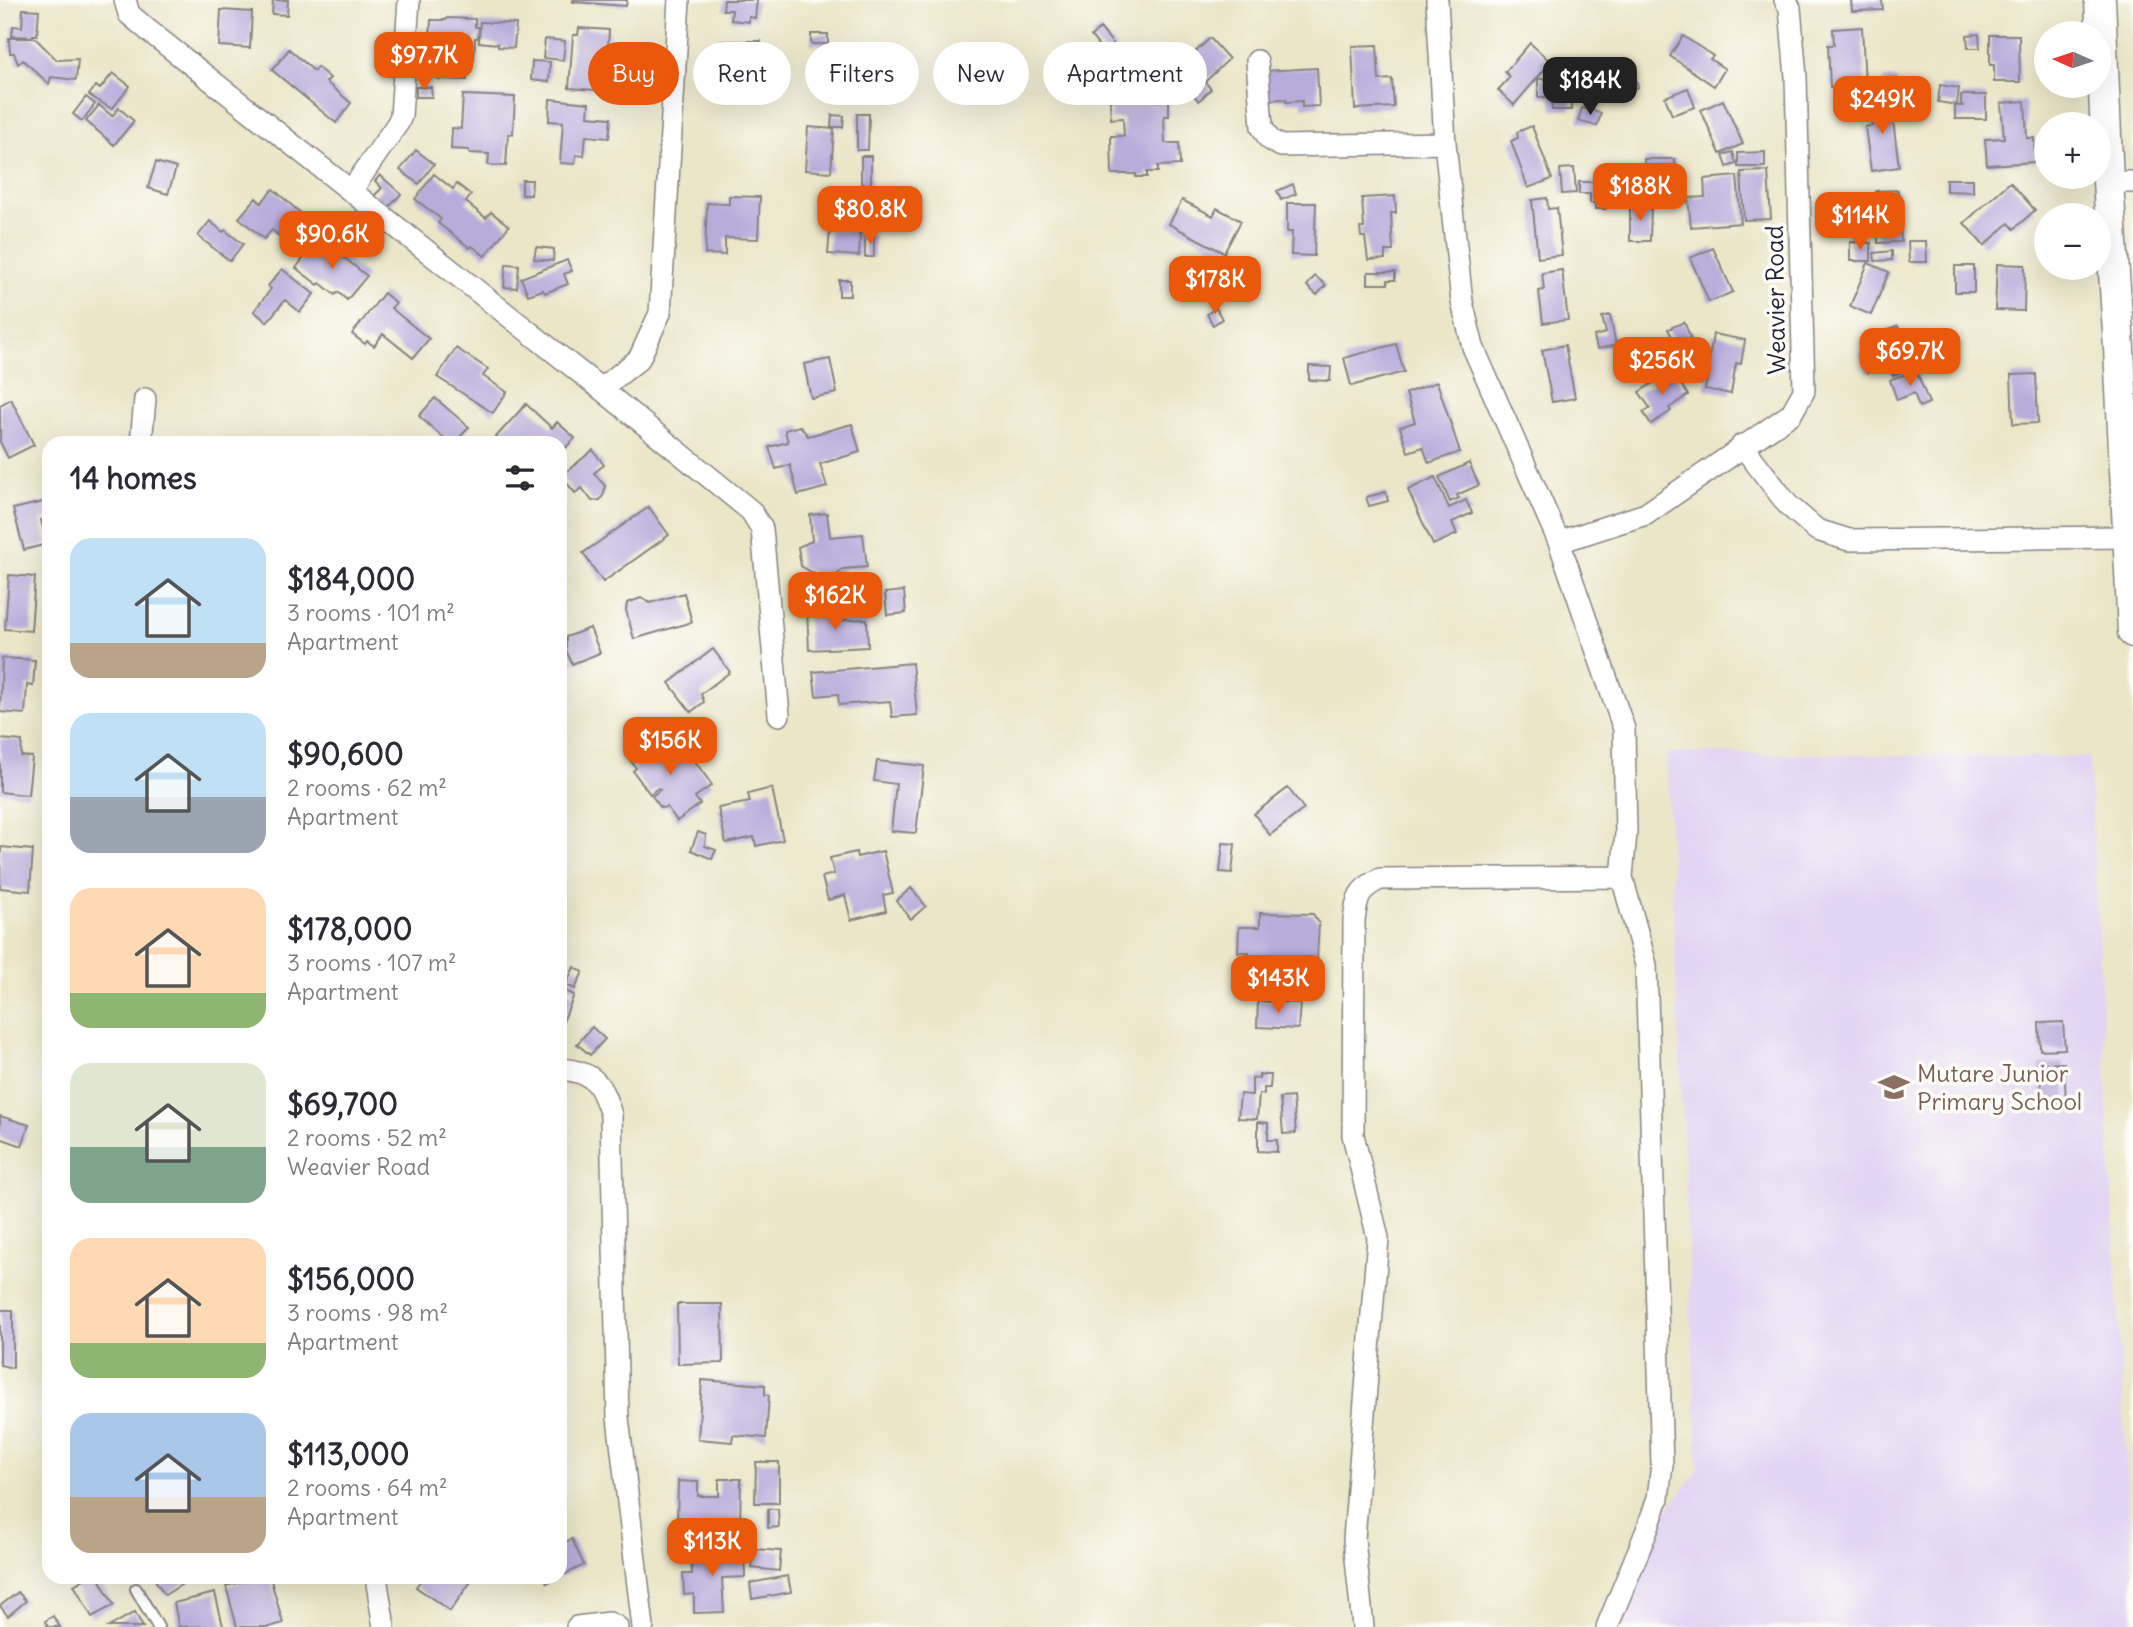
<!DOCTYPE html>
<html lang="en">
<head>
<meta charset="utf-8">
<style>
  body { margin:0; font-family:Delius,sans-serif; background:#f2f2f3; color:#2b2b33; height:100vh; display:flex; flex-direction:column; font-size:26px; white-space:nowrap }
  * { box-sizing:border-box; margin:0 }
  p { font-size:23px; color:#7c7c81 }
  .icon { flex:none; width:38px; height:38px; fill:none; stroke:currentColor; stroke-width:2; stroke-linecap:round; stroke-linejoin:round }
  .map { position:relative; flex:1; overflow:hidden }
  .sheet { position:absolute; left:42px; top:436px; width:525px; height:1148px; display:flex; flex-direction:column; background:#fff; border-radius:21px; box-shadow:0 7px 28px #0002 }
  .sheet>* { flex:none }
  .hud { position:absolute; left:588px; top:42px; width:665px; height:63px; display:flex; gap:14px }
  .needle { width:46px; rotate:273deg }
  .controls { position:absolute; left:2034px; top:21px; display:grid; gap:14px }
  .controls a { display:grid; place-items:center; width:77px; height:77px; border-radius:50%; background:#fff; box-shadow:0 7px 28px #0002; font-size:35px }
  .price { position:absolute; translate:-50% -60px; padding:0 16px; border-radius:14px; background:#ea580c; color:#fff; font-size:23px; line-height:46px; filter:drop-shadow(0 2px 4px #0008) }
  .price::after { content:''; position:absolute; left:50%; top:42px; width:21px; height:16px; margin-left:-10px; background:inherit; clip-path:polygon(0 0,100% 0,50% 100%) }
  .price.current { background:#222; color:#fff }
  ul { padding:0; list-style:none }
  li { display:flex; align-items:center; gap:21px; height:175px; padding:0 28px }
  li span { display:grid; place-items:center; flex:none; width:196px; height:140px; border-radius:21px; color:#555 }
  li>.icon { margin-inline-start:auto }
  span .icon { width:84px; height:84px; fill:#fffc; stroke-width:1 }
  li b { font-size:30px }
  h2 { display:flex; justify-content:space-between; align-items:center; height:84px; padding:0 28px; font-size:30px }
  .tag { padding:0 24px; border-radius:32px; background:#fff; box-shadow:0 7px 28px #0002; font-size:24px; line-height:63px }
  .tag.current { background:#ea580c; color:#fff }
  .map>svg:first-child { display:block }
</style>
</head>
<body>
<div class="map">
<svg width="2133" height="1627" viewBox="0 0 2133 1627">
  <rect width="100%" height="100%" fill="#fdfcf7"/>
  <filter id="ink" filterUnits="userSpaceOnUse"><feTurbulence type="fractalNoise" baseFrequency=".0143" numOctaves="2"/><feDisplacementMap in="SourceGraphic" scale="14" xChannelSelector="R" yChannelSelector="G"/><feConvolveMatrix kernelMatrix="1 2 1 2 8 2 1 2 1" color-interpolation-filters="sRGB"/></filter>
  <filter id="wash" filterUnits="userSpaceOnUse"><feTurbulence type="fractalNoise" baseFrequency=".00686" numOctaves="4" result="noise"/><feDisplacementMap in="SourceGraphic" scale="28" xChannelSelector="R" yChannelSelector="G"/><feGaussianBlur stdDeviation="1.57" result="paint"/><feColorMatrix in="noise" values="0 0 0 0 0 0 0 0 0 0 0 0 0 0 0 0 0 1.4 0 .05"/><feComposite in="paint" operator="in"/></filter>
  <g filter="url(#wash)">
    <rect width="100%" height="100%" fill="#ebe6c8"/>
    <path fill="#e2d4f3" d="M1666 753 2089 757 2133 1589V1627H1619L1661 1517 1698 1471Z"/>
    <g id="blocks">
      <path fill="#b8acdb" d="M273 0H288L287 15 272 14Z
        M573 0H627L626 6 573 2Z
        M724 0H757L755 18 749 17V22L731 20 732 10H723Z
        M1851 0H1882L1883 10 1852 11Z
        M23 9 39 10 37 35H33V37L12 36 13 26 22 27Z
        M221 10 252 12 250 48 219 46Z
        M447 18 475 19V27H479L478 38H475L474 60H468L467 80 439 79 441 44H445V38L430 37 431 20H446Z
        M480 22 516 24 514 48 498 47V44L479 42Z
        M1862 27 1865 85 1830 87 1828 45H1834L1833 29Z
        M579 28 609 30 607 63 625 65 624 92 569 88 573 35H578Z
        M1100 28 1116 47 1106 55 1091 36Z
        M811 34H828V44H811Z
        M1979 34 1980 48H1968L1967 35Z
        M1990 35H2019L2020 82H1994V65H1990Z
        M1683 36 1713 56 1710 59 1725 69 1714 86 1670 56Z
        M9 38H35L57 60 78 59 76 80 51 77 49 84 23 60 18 64 14 53H10Z
        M1210 38 1229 59 1205 82 1211 89 1199 101 1173 73Z
        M545 39 565 41 563 60 543 58Z
        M720 41H761V69L719 68Z
        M1530 43 1551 62 1514 105 1498 90 1510 77 1505 72Z
        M1377 45 1379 80 1392 79 1394 107 1355 109 1352 46Z
        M289 49 314 71 317 67 330 78 326 82 351 103 336 123 272 70Z
        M532 61 550 62 549 82 531 80Z
        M1631 61 1638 87 1595 100 1588 73Z
        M1317 68 1319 106 1302 107V101L1286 102V99L1265 100 1264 71Z
        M725 70 750 73 748 93 713 89 715 77 725 78Z
        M113 73 130 86 112 109 89 95 96 86 100 89Z
        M1570 78 1571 110H1552L1551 97H1538V79Z
        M1884 78 1897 79 1895 94 1882 92Z
        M1940 85 1959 88 1957 105 1938 102Z
        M416 87H431L432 97H416Z
        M1688 88 1695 107 1672 115 1665 97Z
        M1908 93 1909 103 1899 105 1898 94Z
        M463 95 515 97 513 134H508L506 166 488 165 489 154 469 153V150L451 149 452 128 461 129Z
        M1961 95H1986V119H1955V106H1965L1961 105Z
        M1143 96H1156L1157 101 1169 100V116H1164L1165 143H1179L1180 165 1158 166V172H1147V177H1136V174H1112L1111 136H1124L1123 118 1111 119 1110 100 1143 99Z
        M86 97 95 104 82 121 73 114Z
        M1890 97 1899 167 1871 171 1865 127 1872 126 1869 99Z
        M550 99 589 103 588 116 611 118 609 138 586 136 584 156 576 155 575 164 560 163 563 122 549 121Z
        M1723 100 1743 144 1720 154 1701 110Z
        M2025 101 2027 138H2034L2035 162 1987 165 1985 139 2004 138 2001 103Z
        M99 105 112 116 119 108 134 121 114 145 86 121Z
        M1582 108 1601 113 1597 126 1578 121Z
        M857 114H869L868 150H857Z
        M832 115 844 116 843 127H831Z
        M1532 126 1552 179 1528 188 1511 141 1518 138 1517 132Z
        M808 127 834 129 831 172 805 170Z
        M416 150 434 164 419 184 400 170Z
        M1733 152 1736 164 1727 167 1723 155Z
        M1765 152V167H1738V153Z
        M861 156H871V184H861Z
        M1644 159H1675V172H1645Z
        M156 162 176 168 168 194 148 188Z
        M1574 168 1576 193 1562 194 1560 169Z
        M1768 171 1771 219 1744 220 1741 172Z
        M434 174 453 189 457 184 471 195 466 202 486 218 491 212 509 226 485 256 472 246 470 248 438 223 441 219 415 199Z
        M380 175 401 194 388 208 374 196 382 188 375 181Z
        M1737 176 1741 223 1691 227 1688 198 1705 197 1704 179Z
        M1946 179H1973V192L1946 191Z
        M522 180H532L531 195H522Z
        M1579 182H1616L1615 192H1609V202H1606V209H1595V203H1590V194H1579Z
        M2010 182 2035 210 2014 229 2009 223 1984 246 1964 223Z
        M1293 184 1296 194 1281 200 1277 191Z
        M857 187H876L877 215 858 216Z
        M273 189 311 222 290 246 272 230 264 239 239 218 256 198 261 203Z
        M1898 190 1901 242 1878 243 1876 191Z
        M729 196 760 197 758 239 725 238V255L705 254 707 203 729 204Z
        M1395 196 1396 213H1391L1393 251H1385V259L1368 260 1365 237H1361L1360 228H1364L1362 198Z
        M1547 198 1548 209 1557 208 1562 255 1538 258 1532 200Z
        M1182 200 1213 216 1217 208 1241 221 1224 253 1169 224Z
        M1287 203H1316L1314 256 1291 255 1292 232H1287Z
        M1630 204 1651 205 1650 241H1630Z
        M210 221 223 232 225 230 243 244 230 261 198 236Z
        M830 230 860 233 859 256 828 254Z
        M865 235H874V257H865Z
        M1908 241H1926L1927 262H1909Z
        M1850 242 1871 243V261H1850Z
        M314 245 323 252 328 245 367 276 347 300 338 292 335 295 320 283 318 285 296 268Z
        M536 247 554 249 553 261 534 259Z
        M1713 248 1733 292 1709 302 1690 258Z
        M1892 251V260L1875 261 1874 253Z
        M567 260 572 271 564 274 568 284 545 293 543 290 528 295 521 278Z
        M1868 263 1889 272 1871 315 1850 306Z
        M506 264 519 265 517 288 504 287Z
        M1997 264 2025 265 2024 311 1995 310Z
        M1955 266H1974V292H1955Z
        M282 269 314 294 300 312 285 300 267 322 254 311 271 289 268 286Z
        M1562 270 1568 320 1543 323 1539 291 1544 290 1542 273Z
        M1368 272H1395V280H1388V284H1368Z
        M1315 276 1326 285 1317 295 1307 286Z
        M839 280H850V296H839Z
        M384 293 396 303 391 308 429 339 413 358 383 334 374 346 367 341 365 344 352 334Z
        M1216 308 1222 319 1213 325 1207 314Z
        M1610 315 1616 345 1597 349 1594 336 1606 333 1602 317Z
        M1684 322 1691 338 1676 345 1668 329Z
        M1898 326 1914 367 1893 376 1888 364 1867 373 1859 353 1880 344 1876 335Z
        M1713 334 1745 340 1741 364 1736 363 1731 394 1705 389 1708 376 1696 375 1699 360 1709 361Z
        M1396 344 1404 372 1351 386 1344 358Z
        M1565 345 1575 398 1552 402 1542 350Z
        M456 348 488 369 483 376 507 392 493 413 437 377Z
        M830 359 837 393 811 398 804 364Z
        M1309 366 1331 367 1330 381 1309 380Z
        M1916 370 1929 403 1919 407 1914 393 1897 400 1890 380Z
        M1672 371 1688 395 1669 408 1671 411 1651 424 1643 412 1650 408 1639 392Z
        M2036 374 2038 423 2013 424 2011 375Z
        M1437 382 1460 452 1429 463 1423 447 1408 452 1400 427 1415 422 1406 393Z
        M435 398 469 427 455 443H449L419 416Z
        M11 399 34 445 8 458 0 442V405Z
        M526 404 552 428 557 422 575 438 560 454V443H503L496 437Z
        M852 424 860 452 820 464 827 487 798 495 790 465 776 469 769 447 788 442 785 430 800 426 808 436Z
        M593 450 604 465 594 473 605 486 604 494 600 500 592 501 582 488 575 493 561 476Z
        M1469 463 1479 485 1457 495 1459 498 1450 502 1439 477Z
        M1435 477 1449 508 1466 500 1472 513 1452 522 1457 534 1433 545 1408 490Z
        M1386 492 1388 501 1369 506 1366 497Z
        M47 501 49 518 41 520 47 544 24 550 13 509Z
        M649 507 669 535 603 582 583 553Z
        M827 513 830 537 863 534 867 567 843 569 836 576 820 577 801 566 798 547 812 541 810 515Z
        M9 575 35 577 31 631 5 629Z
        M904 591 906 613 887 615 885 593Z
        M684 593 692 622 634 639 626 610 627 603 641 598 650 603Z
        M829 609 830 621 867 619 868 647 809 650 807 610Z
        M590 628 600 653 572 664 566 650V637Z
        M713 649 730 672 701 694 704 702 691 712 669 683Z
        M2 658 35 660 33 686 27 685 25 714 0 712Z
        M912 663 917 715 892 717 890 701 839 705 838 694 816 696 813 672Z
        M650 737 664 756 682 743 712 785 695 797 700 804 677 821 667 807 661 808 652 796 660 790 658 788 650 794 633 771 636 768 626 755Z
        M0 739 22 741 21 756 32 757 28 795 0 792Z
        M877 761 924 766 916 833 891 831 896 784 874 781Z
        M772 788 783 840 756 846 754 837 726 843 718 808 750 802 748 794Z
        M1288 788 1304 809 1270 835 1254 814Z
        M698 832 706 835 705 846 716 850 712 859 691 850Z
        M1223 843 1235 844 1232 873 1220 872Z
        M1 847 33 850 30 891 0 888Z
        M883 851 893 893 883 895 886 911 851 920 845 895 828 900 822 877 834 874 830 858 856 852 857 857Z
        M911 888 926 906 911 919 896 901Z
        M1260 913 1313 914 1319 923 1317 959 1307 969H1294V977L1269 976V967L1249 966V952H1238L1239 927H1260Z
        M574 967 583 972 575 989 566 985Z
        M563 990 574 995 560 1029V997Z
        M1258 1001 1300 1003 1298 1029 1257 1027Z
        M2063 1022 2065 1049 2040 1050 2039 1023Z
        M592 1027 605 1039 590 1055 577 1044Z
        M2064 1063 2066 1101 2042 1103 2040 1064Z
        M1259 1075H1271L1270 1088H1264V1094H1259L1257 1119 1238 1118 1240 1094 1252 1095V1078L1259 1079Z
        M1293 1097 1296 1133 1283 1134 1280 1098Z
        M0 1116 29 1125 22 1146 0 1138Z
        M1258 1122 1268 1123V1140H1277V1152L1258 1151Z
        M677 1304H722L723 1363 678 1364Z
        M0 1310H13V1368L0 1365Z
        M702 1380 765 1385V1395H769L766 1438 733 1435 732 1442 698 1439Z
        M756 1462H779V1503H755Z
        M719 1479H741L740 1527 677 1526 678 1481 698 1482V1496H719Z
        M768 1509H778L779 1527 768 1528Z
        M572 1539 584 1565 560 1577V1544Z
        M754 1549 781 1551 779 1571 752 1568Z
        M744 1550 745 1577 722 1578 724 1612 694 1613V1594L684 1595 683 1574H692L691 1552Z
        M788 1576 791 1592 752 1599 750 1583Z
        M88 1577H98L114 1605 92 1617 74 1585Z
        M153 1577H179L184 1583 165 1595Z
        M261 1577H270L283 1623 269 1627H237L226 1586Z
        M423 1577H468L472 1580 450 1611 416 1587Z
        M544 1577H560L547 1583Z
        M18 1592 26 1601 8 1616 0 1606Z
        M215 1593 223 1626 179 1627 174 1603Z
        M135 1612 143 1627H109Z
        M53 1616 60 1627H48L45 1621Z"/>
    </g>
  </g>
  <g filter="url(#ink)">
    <use href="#blocks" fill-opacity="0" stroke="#868482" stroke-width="2"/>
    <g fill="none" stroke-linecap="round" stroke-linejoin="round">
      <g stroke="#868482" stroke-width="14">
        <path id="lane" d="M136 1589 158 1627"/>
      </g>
      <g stroke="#868482" stroke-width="24">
        <path id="street" d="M125 0 129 14 149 31 601 389 751 511 762 529 779 715
          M1437 0 1445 143 1462 302 1473 347 1559 542 1624 729 1626 833 1622 877 1646 965 1662 1464 1658 1498 1647 1530 1607 1627
          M1257 61 1262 127 1269 139 1281 146 1445 143
          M2108 182H2133
          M351 191 398 123 401 116 409 0
          M601 389 639 359 660 313 679 0
          M141 443 145 399
          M1742 445 1788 505 1817 530 1849 540 2128 537
          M1559 542 1646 514 1791 414 1804 391 1796 77 1790 8 1785 0
          M560 1069C595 1072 601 1083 611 1115L618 1418 643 1627
          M376 1577 384 1627
          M577 1627 609 1623 617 1627
          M1363 1627 1354 1539 1378 1238 1353 1135 1354 921C1357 898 1357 890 1380 879L1622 877"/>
      </g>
      <g stroke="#868482" stroke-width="33">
        <path id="secondary" d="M2100 0 2108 182 2119 348 2133 632"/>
      </g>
      <use href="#lane" stroke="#fff" stroke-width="10"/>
      <use href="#street" stroke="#fff" stroke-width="21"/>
      <use href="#secondary" stroke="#fff" stroke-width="30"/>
    </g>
  </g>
  <defs>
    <g id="school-bare" transform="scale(2.415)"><path d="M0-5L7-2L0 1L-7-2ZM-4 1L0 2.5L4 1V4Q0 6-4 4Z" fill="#8d6e63" stroke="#fdfcf7" stroke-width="2.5" paint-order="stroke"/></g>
  </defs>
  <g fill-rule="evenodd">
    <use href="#school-bare" x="1894" y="1087"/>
  </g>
  <g text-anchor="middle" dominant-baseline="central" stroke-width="7" stroke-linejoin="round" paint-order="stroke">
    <g font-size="24" fill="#22223b" stroke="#fdfcf7">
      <text transform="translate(1775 300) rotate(-91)">Weavier Road</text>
    </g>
    <g font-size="24" fill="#785e54" stroke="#fdfcf7" text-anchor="start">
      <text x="1917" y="1073">Mutare Junior<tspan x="1917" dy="28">Primary School</tspan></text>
    </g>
  </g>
</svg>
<div class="controls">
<a><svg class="needle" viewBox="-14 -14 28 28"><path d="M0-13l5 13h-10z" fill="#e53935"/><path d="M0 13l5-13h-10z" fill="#7c7c81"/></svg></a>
<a>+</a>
<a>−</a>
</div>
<b class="price" style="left:424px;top:92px">$97.7K</b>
<b class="price current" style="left:1590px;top:117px">$184K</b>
<b class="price" style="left:1882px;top:136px">$249K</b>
<b class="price" style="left:1640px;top:223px">$188K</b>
<b class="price" style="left:870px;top:246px">$80.8K</b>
<b class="price" style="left:1860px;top:252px">$114K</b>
<b class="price" style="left:332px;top:271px">$90.6K</b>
<b class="price" style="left:1215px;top:316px">$178K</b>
<b class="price" style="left:1910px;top:388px">$69.7K</b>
<b class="price" style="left:1662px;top:397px">$256K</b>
<b class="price" style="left:835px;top:632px">$162K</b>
<b class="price" style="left:670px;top:777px">$156K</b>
<b class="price" style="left:1278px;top:1015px">$143K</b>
<b class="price" style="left:712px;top:1578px">$113K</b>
<div class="hud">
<a class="tag current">Buy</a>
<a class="tag">Rent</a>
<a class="tag">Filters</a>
<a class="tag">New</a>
<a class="tag">Apartment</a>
</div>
<section class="sheet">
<h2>14 homes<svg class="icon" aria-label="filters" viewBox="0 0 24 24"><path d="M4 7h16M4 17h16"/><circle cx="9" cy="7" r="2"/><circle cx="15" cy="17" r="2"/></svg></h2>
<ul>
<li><span style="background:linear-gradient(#bfe0f5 75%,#b9a48a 0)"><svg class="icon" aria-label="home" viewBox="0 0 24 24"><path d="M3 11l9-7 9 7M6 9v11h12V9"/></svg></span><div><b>$184,000</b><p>3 rooms · 101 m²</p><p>Apartment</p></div></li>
<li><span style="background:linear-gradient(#bfe0f5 60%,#9aa5b1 0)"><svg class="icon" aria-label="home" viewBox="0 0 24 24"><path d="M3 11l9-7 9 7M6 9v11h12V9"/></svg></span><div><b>$90,600</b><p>2 rooms · 62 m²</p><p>Apartment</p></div></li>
<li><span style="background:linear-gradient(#ffd9b3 75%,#8fb573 0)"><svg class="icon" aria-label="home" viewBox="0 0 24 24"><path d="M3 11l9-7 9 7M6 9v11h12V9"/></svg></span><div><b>$178,000</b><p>3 rooms · 107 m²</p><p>Apartment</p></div></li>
<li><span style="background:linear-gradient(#dfe7d0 60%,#7fa58c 0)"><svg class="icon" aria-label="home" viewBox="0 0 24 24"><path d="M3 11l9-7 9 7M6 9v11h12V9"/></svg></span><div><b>$69,700</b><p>2 rooms · 52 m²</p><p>Weavier Road</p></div></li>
<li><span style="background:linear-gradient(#ffd9b3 75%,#8fb573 0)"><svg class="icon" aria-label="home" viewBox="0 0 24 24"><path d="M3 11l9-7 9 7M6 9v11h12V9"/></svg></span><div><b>$156,000</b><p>3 rooms · 98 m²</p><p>Apartment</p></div></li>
<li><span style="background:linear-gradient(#a9c7e8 60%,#b9a48a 0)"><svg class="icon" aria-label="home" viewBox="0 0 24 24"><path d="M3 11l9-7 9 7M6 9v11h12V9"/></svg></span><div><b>$113,000</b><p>2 rooms · 64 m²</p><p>Apartment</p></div></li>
</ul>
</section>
</div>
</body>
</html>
